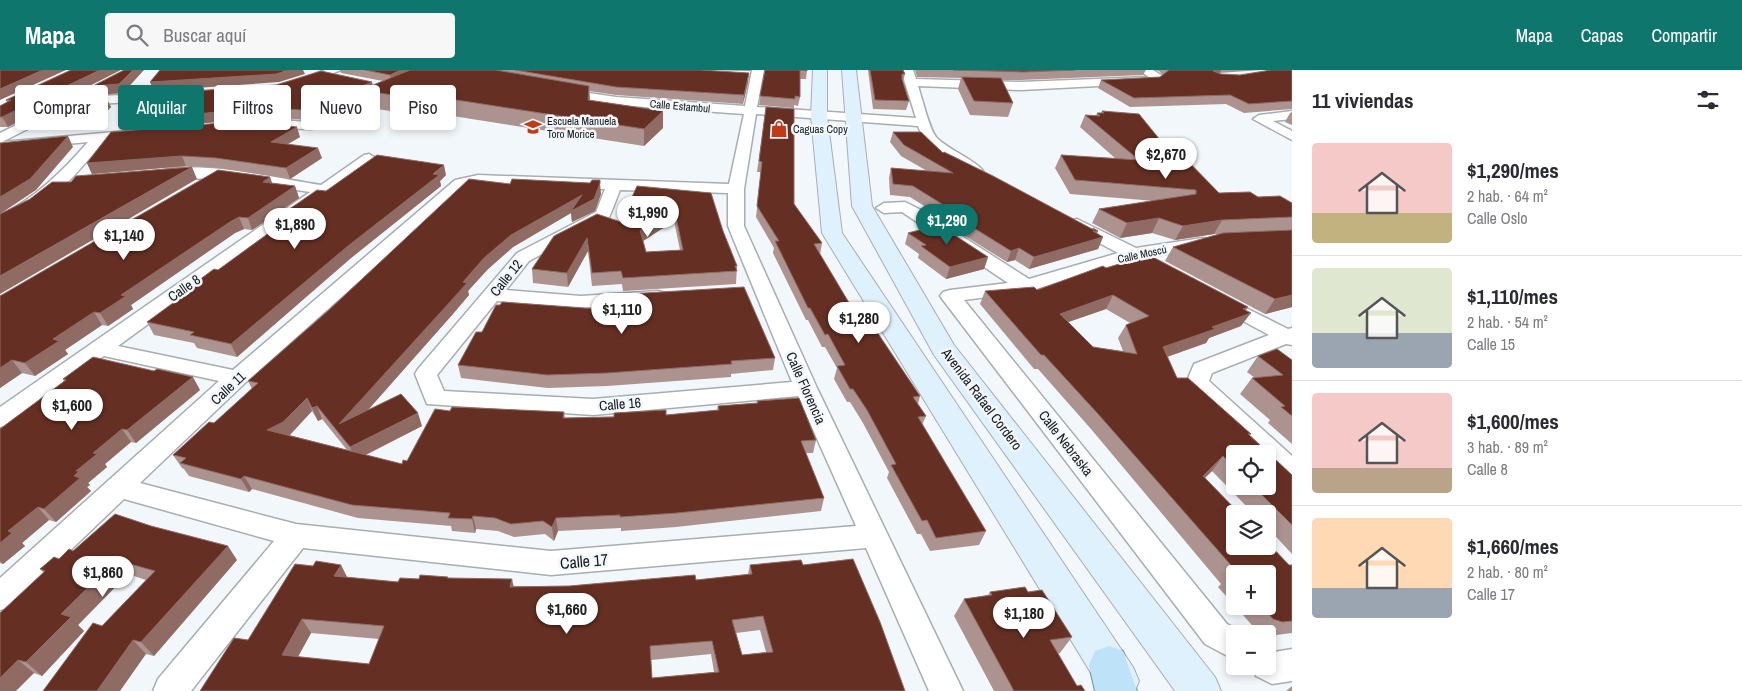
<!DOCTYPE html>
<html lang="es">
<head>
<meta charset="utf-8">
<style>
  body { margin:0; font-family:"Archivo Narrow",sans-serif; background:#f7f7f7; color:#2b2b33; height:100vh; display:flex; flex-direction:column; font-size:19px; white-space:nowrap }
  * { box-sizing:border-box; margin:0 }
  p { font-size:16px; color:#7c7c81 }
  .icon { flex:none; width:28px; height:28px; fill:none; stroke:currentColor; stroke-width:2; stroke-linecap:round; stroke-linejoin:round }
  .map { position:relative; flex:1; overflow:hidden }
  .sheet { display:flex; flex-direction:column; background:#fff; width:450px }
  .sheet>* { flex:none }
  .hud { position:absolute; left:15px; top:15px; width:475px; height:45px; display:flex; gap:10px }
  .buttons { position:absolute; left:1226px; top:375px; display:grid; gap:10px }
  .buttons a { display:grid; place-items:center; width:50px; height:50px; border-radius:5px; background:#fff; box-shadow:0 2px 8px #0003; font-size:25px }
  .price { position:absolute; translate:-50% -42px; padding:0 11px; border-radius:18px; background:#fff; color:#222; font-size:16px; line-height:32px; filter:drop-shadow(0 1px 2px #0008) }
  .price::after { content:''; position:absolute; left:50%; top:30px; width:15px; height:11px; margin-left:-8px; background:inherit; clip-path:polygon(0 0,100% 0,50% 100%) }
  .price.current { background:#0f766e; color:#fff }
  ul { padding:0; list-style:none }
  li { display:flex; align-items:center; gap:15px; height:125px; padding:0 20px }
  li+li { border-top:1px solid #e1e1e2 }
  li span { display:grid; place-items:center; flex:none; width:140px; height:100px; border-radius:5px; color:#555 }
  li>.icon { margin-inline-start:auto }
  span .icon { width:60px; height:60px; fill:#fffc; stroke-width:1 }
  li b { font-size:21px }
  h2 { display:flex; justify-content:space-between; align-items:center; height:60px; padding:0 20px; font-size:21px }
  .pill { padding:0 18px; border-radius:5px; background:#fff; box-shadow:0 2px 8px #0003; font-size:18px; line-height:45px }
  .pill.current { background:#0f766e; color:#fff }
  header { display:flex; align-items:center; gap:30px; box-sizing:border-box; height:70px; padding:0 25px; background:#0f766e; color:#fff }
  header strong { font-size:24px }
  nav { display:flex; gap:28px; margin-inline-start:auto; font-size:18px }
  .search { width:350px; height:45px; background:#f7f7f7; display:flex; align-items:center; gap:12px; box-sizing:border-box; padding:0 18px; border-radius:5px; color:#7c7c81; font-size:19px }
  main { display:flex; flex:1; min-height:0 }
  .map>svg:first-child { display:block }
</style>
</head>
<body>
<header>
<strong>Mapa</strong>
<div class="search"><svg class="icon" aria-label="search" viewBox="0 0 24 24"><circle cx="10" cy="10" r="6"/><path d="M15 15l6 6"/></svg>Buscar aquí</div>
<nav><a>Mapa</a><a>Capas</a><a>Compartir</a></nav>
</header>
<main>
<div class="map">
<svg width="1292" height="621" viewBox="0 0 1292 621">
  <rect width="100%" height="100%" fill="#f2f7fb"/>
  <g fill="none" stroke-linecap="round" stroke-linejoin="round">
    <g stroke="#a8adb0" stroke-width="3">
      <path id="street" d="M325 0H341L304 15H296L294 13Z
        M427 0H442L312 59 252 58 245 54 252 50 273 49 305 52Z
        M752 0H764L757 37 916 48 901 0H913L916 9 1021 12 1149 7 1139 0H1153L1164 7 1160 12 1156 13 1021 20 918 16C922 28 929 58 936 67 947 79 977 91 983 101L976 105 953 94 924 71 918 56 756 44 744 119V156L817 318 963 621H929L866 478 551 505 303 478 191 621H153L158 609 274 471 124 429 11 537 0 540V508L219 311 104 286 8 355 0 357V337L310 122 224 109 164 108 159 107 157 104 159 101C204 90 275 108 321 115L364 85 369 84 376 88 118 276 233 300 455 110 478 105 729 114 744 44 616 35 561 27 555 23 561 19 616 27 745 36ZM478 115 605 119 596 142 517 183 418 299 415 304 427 334 593 345 798 326 856 456 551 481 296 454 140 413 245 313 465 117ZM620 120 728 123V156L792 312 593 329 444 321 437 305 497 231 581 238 665 231 668 227 665 223 658 221 581 226 506 220 529 191 609 148Z
        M166 23 170 24 172 27 170 30 78 35 72 31 78 27Z
        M57 35 63 39 61 42 2 72 137 60 144 64 137 68 104 71C78 102 41 148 0 158V146C35 128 62 102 88 72L0 80V63Z
        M1292 41V49L1273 51 1292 61V70L1253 49 1259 45Z
        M905 132 921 140 1029 209 1118 183 1071 158 1069 154 1071 150 1077 149 1136 178 1202 168 1208 169 1211 173 1208 177 1148 187 1145 191 1139 192 1131 190 1026 222 964 230 1227 554 1245 564H1235V590L1205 574 940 226 943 222 950 220 1008 213 902 142 884 143 876 138 884 133Z
        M1222 226 1288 259 1292 258V275L1286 274 1212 303 1209 311 1292 386V411L1283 408 1268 393V384H1258L1186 313 1194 294 1269 265 1215 236 1212 232 1215 228Z
        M1268 579 1274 582 1292 579V611L1272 614 1256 606 1252 596H1268Z"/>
    </g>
    <g stroke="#a8adb0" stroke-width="2">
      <path id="secondary" d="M813 0H827V46L842 163 1133 597 1139 611 1135 621H1102L822 163 811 46Z
        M842 0H856L872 136 954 275 1215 607 1221 621H1175L934 285 852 136Z"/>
    </g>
    <g stroke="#678fa7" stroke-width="2">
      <path id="primary" d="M1109 576 1123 581 1137 621H1095L1089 595 1095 581Z"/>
    </g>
    <use href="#street" fill="#fff" fill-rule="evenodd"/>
    <use href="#secondary" fill="#dff1fc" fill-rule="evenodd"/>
    <use href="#primary" fill="#bee2f8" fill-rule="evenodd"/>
  </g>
  <path fill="#ac938f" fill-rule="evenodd" d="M71 0 8 57H0V36L7 32 6 30Z
    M340 0H701L748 12 743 34 616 25 589 21 590 30 663 41V58L644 76 427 42 421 46 365 37 362 26 305 50 273 47 125 60 373 16 383 11 341 3Z
    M701 0H751L750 1Z
    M765 0H807L806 9H800V27L798 36 794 35V38L759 35Z
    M868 0H903L905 4 903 12 909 31 906 40 873 39Z
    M915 0H1146L1143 5 1021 10H1001L1013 33 1008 47 970 45 958 19 961 8 917 7Z
    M1154 0H1261L1219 3 1221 4 1240 5 1292 0V39L1244 43 1226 34 1130 37 1098 18 1101 10 1160 7 1163 5 1159 1Z
    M106 28 111 37 89 60 34 58 29 49Z
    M766 37 794 134 822 173 820 185 867 263 920 326 918 334 926 346 922 355 986 461 979 475 930 481 921 464H917L887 408 889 402 863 353 850 332H847L834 309 837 298 825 277H822L808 250H806L773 183 774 178 756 147 761 102H757Z
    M1102 41 1169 81 1219 123 1258 127 1292 133V237L1265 244 1165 191 1173 177 1221 164H1214L1175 170 1152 163 1120 168 1092 153 1099 139 1155 131 1070 124 1055 98 1061 85 1116 89 1080 57 1085 45 1096 46 1097 43H1101Z
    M1292 42V55L1285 52 1290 43Z
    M281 50 283 55 300 67 288 74 322 88 290 109 220 98 186 96 92 104 87 93Z
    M893 62 943 83 1092 159 1093 158 1097 164 1103 167 1098 179 1029 199 1015 190 1007 192 957 161 959 158 910 127 890 125 889 108 891 98 927 101 901 86 890 72Z
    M446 105 440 111 441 116 351 188 237 287 197 278 194 273 154 265 147 252 197 216 195 213 218 200 275 159 272 151Z
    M270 107 272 113 295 116 299 128 252 160 244 159 235 163 131 235 133 239 108 256 102 255 65 280 68 284 35 306 22 303 0 318V226Z
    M510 114 601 124 595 141 572 152 571 143 513 177 487 200 468 221 469 225 452 245 368 340 422 356 366 385 402 394 407 391 450 341 564 342 565 348 666 345 717 340 718 336 757 333V331L816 370 813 383H806L824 428 821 441 676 457 621 461V458L558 461 554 471 545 464 514 467 498 461 476 459 475 463 452 461 451 456 358 448 252 419 249 422 189 406 184 399 182 398 173 385 214 353 252 319 248 311ZM312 341 318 351 322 349 347 380 289 365Z
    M637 116 723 161 737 196 736 214 623 221 622 214 592 216 588 181 568 217 533 213 532 199 621 152ZM674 151 680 180 646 182 643 171Z
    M908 163 988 187 984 199 946 209 918 188 919 184 905 174Z
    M1106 198 1246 240 1241 256 1209 268 1206 273 1167 287 1177 308 1251 364 1250 365 1292 405V484L1268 458V444H1254L1212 401 1205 408 1289 495H1292V563L1268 566V564H1262L1258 562 1235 536H1268L1235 504V536L1218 517 1221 514 1091 359 1038 299H1034L980 234 985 221 1037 220ZM1106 239 1130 253 1126 255 1118 268 1123 281 1093 277 1068 252ZM1235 384 1268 416H1235Z
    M1258 286 1292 290V374L1268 353 1270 350 1240 324 1252 308H1255L1247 302Z
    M775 288 773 300 731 304V307L607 316 548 318 461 308 458 295Z
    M63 309 200 320 136 373 131 372 105 394 107 397 88 413 90 415 87 417 91 421 56 452 49 450 22 473 25 476 3 494 0 493V359L64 311Z
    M73 481 237 490 154 586 146 584 102 556 146 510 128 504 78 555 84 561 42 606 34 603 0 621 44 503 40 499Z
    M341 495 347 507 398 512 419 509 448 508 513 516H569L696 510 748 504 750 495H803L905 621H200L248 570 313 496ZM760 560 766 582 742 585 736 563ZM311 563 379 569 369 594 298 587ZM711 584 714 602 652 608 651 590Z
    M990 522H1028L1072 567 1060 583 1058 584 1077 616 1085 621H994L954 546 964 529 988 525Z
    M1292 616V621H1286Z"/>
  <path fill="#8f6b64" d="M43 0H66L0 30V19Z
    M100 0H121L8 57 2 47Z
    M133 0H144L123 23 98 25 93 16Z
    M288 0H303L305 4 279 12 154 21 150 12Z
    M401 0H422L392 13 390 5Z
    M1214 0H1221L1220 3 1209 9Z
    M749 3 748 12 743 34 744 25Z
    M372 12 374 21 361 20 362 26 305 50 302 40Z
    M589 16 590 32 588 30Z
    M424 25 427 42 421 46 417 29Z
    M106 28 111 37 89 60 84 50Z
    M270 38 273 47 125 60 120 50Z
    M663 41V58L644 76V59Z
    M281 50 284 60 272 54Z
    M297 57 300 67 274 82 271 72Z
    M68 66 73 77 36 120 0 144V127Z
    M318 78 322 88 290 109 286 98Z
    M182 86 186 96 92 104 87 93Z
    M444 95 446 105 440 111 441 116 351 188 237 287 231 274Z
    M192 97 197 109 0 224V206Z
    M270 107 274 119 263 112Z
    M600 113 601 124 595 141 572 152 571 143 513 177 487 200 468 221 469 225 452 245 344 367 339 354 484 188 511 165Z
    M295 116 299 128 252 160 248 148Z
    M674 138V151L640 173V160Z
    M239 147 244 159 235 163 131 235 133 239 108 256 100 243 121 225 230 152Z
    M1159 148 1152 163 1120 168 1127 153Z
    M1222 150 1214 164 1175 170 1183 156Z
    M1093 161H1098L1094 170 1103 167 1098 179 1029 199 1034 187Z
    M587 168 588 181 568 217 567 203Z
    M1019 178 1015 190 1007 192 1011 181Z
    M988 187 984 199 946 209 950 197Z
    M1113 225 1106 239 1054 257 1060 244Z
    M1292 225V237L1265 244 1275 229Z
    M1248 237 1242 246 1251 243 1241 256 1209 268 1206 273 1155 291 1163 277 1212 257 1243 239Z
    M94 242 102 255 65 280 68 284 35 306 25 293 53 269Z
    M12 290 22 303 0 318V298Z
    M193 307 200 320 136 373 127 360Z
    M307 328 312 341 290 365 273 373 267 360Z
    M317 336 322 349 318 351 312 338Z
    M418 343 422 356 355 390 350 377Z
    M122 359 131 372 105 394 107 397 88 413 90 415 87 417 91 421 56 452 44 439 74 406 76 401 93 383Z
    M1223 386 1212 401 1192 420 1203 406Z
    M244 406 252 419 249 422 241 409Z
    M38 437 49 450 22 473 25 476 3 494 0 491V473L8 461Z
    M473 446 476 459 475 463 472 449Z
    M556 448 558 461 554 471 552 457Z
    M228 476 237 490 154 586 141 572Z
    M116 490 128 504 78 555 84 561 42 606 26 592 61 544Z
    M341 495 348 509 334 506Z
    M512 509 515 523 510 517Z
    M302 549 311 563 291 599 282 585Z
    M133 570 146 584 120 621H97Z
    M18 590 34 603 16 621H0V608Z"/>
  <path fill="#652f23" stroke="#8f6b64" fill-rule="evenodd" d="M0 0H43L0 19Z
    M71 0H100L2 47H0V36L11 30H6Z
    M124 0H133L119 14 93 16Z
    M160 0H288L276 4 150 12Z
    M365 0H401L390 5Z
    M410 0H496L589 16 588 30 663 41 644 59 424 25 417 29 361 20Z
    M515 0H701L749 3 744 25 616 17Z
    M765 0H807V1L800 0V27L795 26V29L760 26Z
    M870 0H903L905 4H902V9L909 31 875 30Z
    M953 0H1075L1024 2Z
    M1169 0H1214L1213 1 1221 4 1240 5 1271 0H1292V31L1249 34 1230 25 1134 28 1101 10 1160 7Z
    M321 1 372 12 302 40 270 38 120 50 140 25 276 15Z
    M962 7 1001 8 1013 33 974 31Z
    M71 28H106L84 50 29 49Z
    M766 37 794 39V134L822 173 814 174 867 263 877 262 920 326 913 327 926 346 918 347 986 461 936 468 927 450 922 451 891 395 896 394 867 340 853 319H850L837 296 845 295 828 264 825 265 810 238H808L775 171H779L757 136 762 92 759 91Z
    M1102 41 1139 44 1169 81 1179 82 1219 123 1250 122 1258 127 1280 126 1292 133V147L1222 150 1183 156 1159 148 1127 153 1099 139 1196 124V120L1075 110 1061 85 1139 90 1085 45 1100 46 1097 43H1104Z
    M270 49 281 50 272 54 297 57 271 72 318 78 286 98 216 88 182 86 87 93 111 62Z
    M893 62H921L943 83 944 82 993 106 1094 160 1093 158 1098 161H1093L1103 167 1034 187 1019 178 1011 181 961 150 966 149 913 116 893 114 891 98 953 103 904 75Z
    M68 66 30 109 0 127V73Z
    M377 85 444 95 433 104 439 105 348 176 231 274 190 265 194 262 147 252 199 214 195 213 214 199 218 200 284 152 272 151 317 120 326 121Z
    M192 97 0 206V144L30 129 52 112H71L76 106Z
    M218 100 270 107 263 112 295 116 248 148 239 147 230 152 121 225 126 226 100 243 94 242 53 269 59 271 25 293 12 290 0 298V226Z
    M469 109 510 114 512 109 590 113 592 110H600V113L594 129 571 141 582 125 511 165 484 188 463 212 467 213 449 233 339 354 401 324 418 343 350 377 317 336 312 338 307 328 283 352 267 360 402 394 403 390 407 391 435 339 450 341 452 337 564 342 563 348 614 347V343L666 340V345L719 340 718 336 758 333 757 331 799 328 816 370 801 371 824 428 677 443 620 447V445L556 448 552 457 543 451 511 454 495 448 473 446 472 449 448 448 450 443 352 435 244 406 241 409 180 393 186 388 173 385 209 352 214 353 258 313 248 311 330 239Z
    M637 116 711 123 723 161 737 196H735L737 201 623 208 621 201 592 203 587 168 567 203 532 199 554 166 597 144 621 152ZM674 138 683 180 646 182 640 160Z
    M939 155 988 187 950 197 921 176 926 175 908 163Z
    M1292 160V225L1275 229 1173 177 1223 163Z
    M1149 185 1248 237 1243 239 1251 243 1212 257 1215 259 1163 277 1177 308H1188L1251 364H1248L1292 405V455L1253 416H1268V384H1235V398L1223 386 1203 406 1240 444H1235V476H1268V473L1289 495H1292V551L1282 552 1273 549 1262 536H1268V504H1235V507L1231 503 1237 502 1099 345 1044 285H1041L985 221 1034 217 1037 220 1103 196 1106 198ZM1113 225 1149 246 1126 255 1137 284 1093 277 1060 244Z
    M744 217 775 288 731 291 732 294 607 303 547 305 458 295 476 262H482L496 235H500L502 232 626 241 628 224Z
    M1277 279 1292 290V346L1281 337 1285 336 1252 308 1283 305 1258 286Z
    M93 287 154 301 157 299 193 307 127 360 122 359 93 383 97 384 76 401H79L74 406 80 408 44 439 38 437 8 461 12 463 0 473V359L66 310 63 309Z
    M115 444 151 456 228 476 141 572 133 570 97 621H43L93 553 102 556 155 501 116 490 61 544 71 547 26 592 18 590 0 608V543L45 501 40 499 54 487 59 489 69 479 73 481Z
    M853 489 880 552 905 621H200L234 568 248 570 295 494 313 496 316 491 341 495 334 506 398 512 400 508 419 509 420 505 448 507 447 508 512 509 510 517 569 516 695 505 696 510 752 504 750 495 801 490 803 495ZM763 546 773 582 742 585 732 550ZM302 549 384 556 369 594 282 585ZM712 571 719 602 652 608 650 576Z
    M1025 517 1028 522 1042 520 1072 567 1050 570 1077 616 1081 615 1085 621H1014L964 529 992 525 990 522Z"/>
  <defs>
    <g id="school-bare" transform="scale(1.35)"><path d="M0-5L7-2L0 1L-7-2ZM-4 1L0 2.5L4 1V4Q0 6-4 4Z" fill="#c33916" stroke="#f2f7fb" stroke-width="2.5" paint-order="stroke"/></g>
    <g id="shop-bare" transform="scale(1.35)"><path d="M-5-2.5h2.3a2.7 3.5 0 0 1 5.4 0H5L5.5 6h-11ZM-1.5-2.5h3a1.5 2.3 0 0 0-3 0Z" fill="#c33916" stroke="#f2f7fb" stroke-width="2.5" paint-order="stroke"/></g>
  </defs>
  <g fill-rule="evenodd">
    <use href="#school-bare" x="533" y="57"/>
    <use href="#shop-bare" x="779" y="59"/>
  </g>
  <g text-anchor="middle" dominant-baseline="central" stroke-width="5" stroke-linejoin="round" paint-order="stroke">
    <g font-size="11" fill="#161819" stroke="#f2f7fb">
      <text transform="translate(680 36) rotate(5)">Calle Estambul</text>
      <text transform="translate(1142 184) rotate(-12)">Calle Moscú</text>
    </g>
    <g font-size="11" fill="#161819" stroke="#f2f7fb" text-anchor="start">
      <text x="547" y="51">Escuela Manuela<tspan x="547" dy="13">Toro Morice</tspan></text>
      <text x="793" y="59">Caguas Copy</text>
    </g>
    <g font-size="14" fill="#161819" stroke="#f2f7fb">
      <text transform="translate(506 208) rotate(-51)">Calle 12</text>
      <text transform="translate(184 218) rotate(-35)">Calle 8</text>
      <text transform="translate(228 318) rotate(-43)">Calle 11</text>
      <text transform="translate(806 318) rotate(66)">Calle Florencia</text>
      <text transform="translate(982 329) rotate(53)">Avenida Rafael Cordero</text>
      <text transform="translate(620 334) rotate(-5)">Calle 16</text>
      <text transform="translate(1066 373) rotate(52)">Calle Nebraska</text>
    </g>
    <g font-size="16" fill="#161819" stroke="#f2f7fb">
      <text transform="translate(584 491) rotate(-5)">Calle 17</text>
    </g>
  </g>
</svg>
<div class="buttons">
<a><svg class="icon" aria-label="locate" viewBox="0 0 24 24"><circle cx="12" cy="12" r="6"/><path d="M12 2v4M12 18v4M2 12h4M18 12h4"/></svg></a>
<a><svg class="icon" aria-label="layers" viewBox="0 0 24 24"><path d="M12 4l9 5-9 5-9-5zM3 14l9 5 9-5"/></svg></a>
<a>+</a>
<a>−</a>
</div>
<b class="price" style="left:1166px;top:110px">$2,670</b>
<b class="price" style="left:648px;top:168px">$1,990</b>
<b class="price current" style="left:947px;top:176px">$1,290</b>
<b class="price" style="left:295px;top:180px">$1,890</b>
<b class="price" style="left:124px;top:191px">$1,140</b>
<b class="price" style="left:622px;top:265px">$1,110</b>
<b class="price" style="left:859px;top:274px">$1,280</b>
<b class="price" style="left:72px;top:361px">$1,600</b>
<b class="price" style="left:103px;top:528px">$1,860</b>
<b class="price" style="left:567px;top:565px">$1,660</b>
<b class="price" style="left:1024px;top:569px">$1,180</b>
<div class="hud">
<a class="pill">Comprar</a>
<a class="pill current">Alquilar</a>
<a class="pill">Filtros</a>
<a class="pill">Nuevo</a>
<a class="pill">Piso</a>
</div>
</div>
<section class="sheet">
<h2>11 viviendas<svg class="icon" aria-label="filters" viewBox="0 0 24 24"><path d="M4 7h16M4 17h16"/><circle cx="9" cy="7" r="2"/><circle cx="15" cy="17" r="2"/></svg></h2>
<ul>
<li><span style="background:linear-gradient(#f6c9c9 70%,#c2b280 0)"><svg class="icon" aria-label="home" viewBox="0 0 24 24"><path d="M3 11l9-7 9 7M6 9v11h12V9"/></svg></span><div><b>$1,290/mes</b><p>2 hab. · 64 m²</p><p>Calle Oslo</p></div></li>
<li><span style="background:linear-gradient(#dfe7d0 65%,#9aa5b1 0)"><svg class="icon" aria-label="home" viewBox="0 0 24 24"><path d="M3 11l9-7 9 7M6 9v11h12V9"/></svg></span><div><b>$1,110/mes</b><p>2 hab. · 54 m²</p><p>Calle 15</p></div></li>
<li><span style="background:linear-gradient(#f6c9c9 75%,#b9a48a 0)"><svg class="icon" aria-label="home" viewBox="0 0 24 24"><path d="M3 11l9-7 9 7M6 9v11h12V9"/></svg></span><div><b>$1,600/mes</b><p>3 hab. · 89 m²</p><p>Calle 8</p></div></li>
<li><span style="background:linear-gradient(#ffd9b3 70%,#9aa5b1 0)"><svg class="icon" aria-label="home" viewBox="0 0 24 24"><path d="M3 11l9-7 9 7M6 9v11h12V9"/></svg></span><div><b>$1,660/mes</b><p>2 hab. · 80 m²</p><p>Calle 17</p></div></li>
</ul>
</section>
</main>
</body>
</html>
